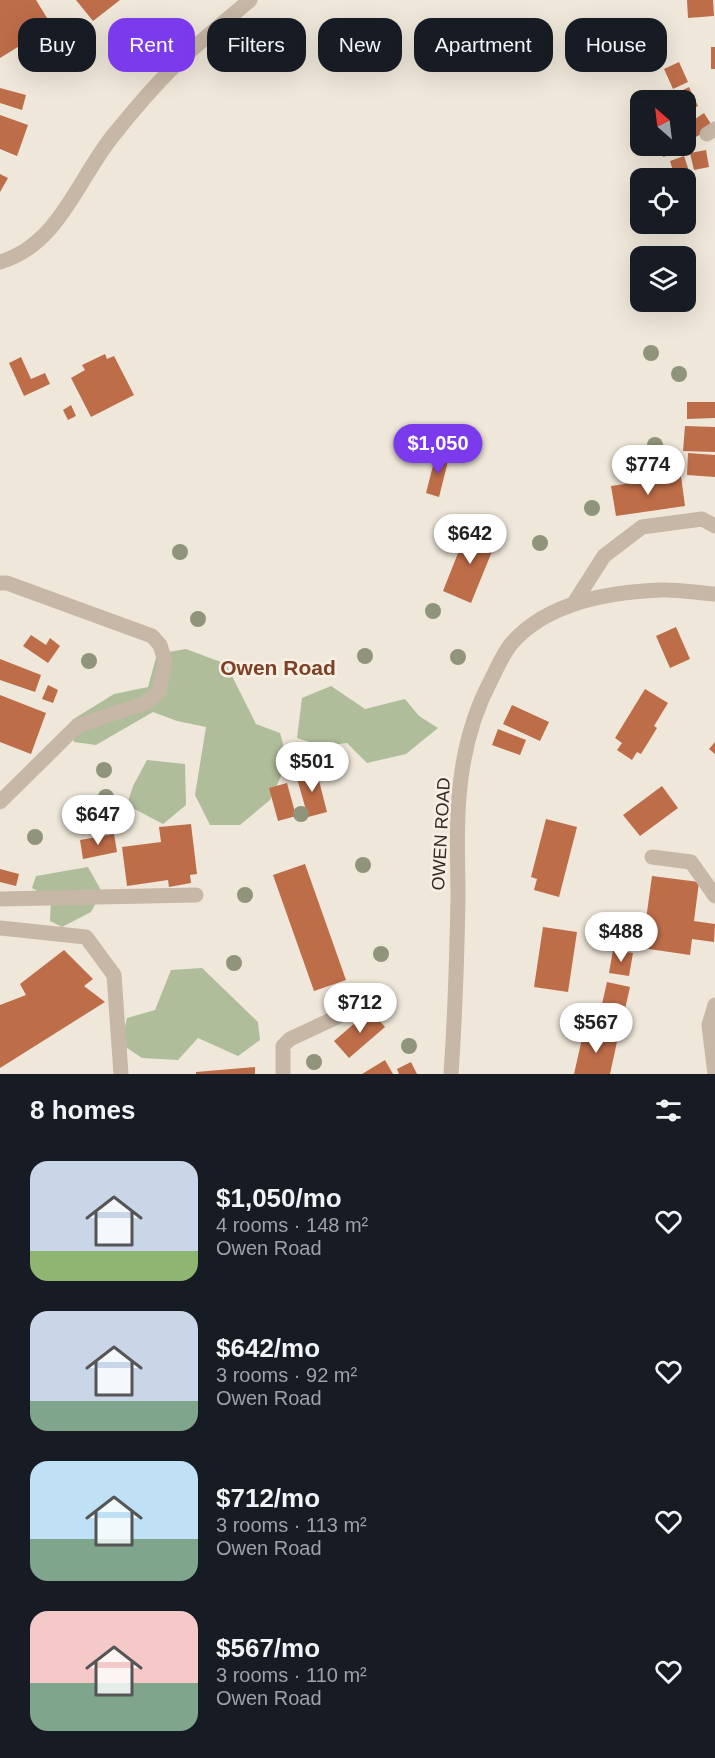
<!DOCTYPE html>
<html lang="en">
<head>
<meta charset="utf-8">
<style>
  body { margin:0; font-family:Helvetica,sans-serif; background:#20242c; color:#f1f3f6; height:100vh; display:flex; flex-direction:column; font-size:22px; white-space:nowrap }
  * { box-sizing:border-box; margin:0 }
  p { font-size:20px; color:#9ea1a6 }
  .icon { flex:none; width:33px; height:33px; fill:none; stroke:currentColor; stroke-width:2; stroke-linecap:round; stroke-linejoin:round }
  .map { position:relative; height:1074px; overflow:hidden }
  .drawer { display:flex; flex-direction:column; background:#171b24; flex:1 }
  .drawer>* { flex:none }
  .guide { position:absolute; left:18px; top:18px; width:680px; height:54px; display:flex; gap:12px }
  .needle { width:39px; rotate:332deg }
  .controls { position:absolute; left:630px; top:90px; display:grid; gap:12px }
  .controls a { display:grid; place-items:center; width:66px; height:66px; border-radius:12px; background:#171b24; box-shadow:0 6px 24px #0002; font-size:30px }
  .price { position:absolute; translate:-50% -51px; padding:0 14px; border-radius:21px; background:#fff; color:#222; font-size:20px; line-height:39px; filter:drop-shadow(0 2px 3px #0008) }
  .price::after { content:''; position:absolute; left:50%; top:36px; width:18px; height:14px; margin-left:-9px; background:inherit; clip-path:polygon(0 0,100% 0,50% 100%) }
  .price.active { background:#7c3aed; color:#fff }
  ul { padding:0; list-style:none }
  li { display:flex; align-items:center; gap:18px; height:150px; padding:0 30px }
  li span { display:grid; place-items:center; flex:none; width:168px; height:120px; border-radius:18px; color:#555 }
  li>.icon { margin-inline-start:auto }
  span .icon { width:72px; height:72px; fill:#fffc; stroke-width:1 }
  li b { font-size:26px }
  h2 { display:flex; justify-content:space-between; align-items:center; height:72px; padding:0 30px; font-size:26px }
  .chip { padding:0 21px; border-radius:18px; background:#171b24; box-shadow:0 6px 24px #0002; font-size:21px; line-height:54px }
  .chip.active { background:#7c3aed; color:#fff }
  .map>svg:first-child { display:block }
</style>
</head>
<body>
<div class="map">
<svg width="715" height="1074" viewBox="0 0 715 1074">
  <rect width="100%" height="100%" fill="#efe7d9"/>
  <path fill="#afbd9b" d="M186 649 226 664 256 724 280 733 288 761 270 800 240 825H210L195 795 206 727 177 721 153 712 96 745 74 742 72 720 114 694 148 687 157 654Z
    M331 686 365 709 405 699 419 716 438 728 406 754 367 763 347 743 322 746 297 738 302 698Z
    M147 760 185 764 186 805 163 824 127 805 133 786Z
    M88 867 102 892 91 912 62 927 50 921 51 899 32 888 36 876Z
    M202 968 258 1022 260 1040 238 1056 198 1038 178 1060 142 1058 121 1044 127 1018 155 1010 171 970Z"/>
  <path fill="#be6d49" d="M0 0H36L52 26 0 58Z
    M76 0H120L93 21Z
    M687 0H713L714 16 688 18Z
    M711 47H715V69H711Z
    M679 62 688 82 673 89 664 69Z
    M689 87 698 106 686 112V100H680L677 93Z
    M0 88 26 95 22 110 0 103Z
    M704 113 713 127 689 141 686 135V125Z
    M0 115 28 125 17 156 0 149Z
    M660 146H676L678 153 663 157Z
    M706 150 709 167 694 170 690 153Z
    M684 156 690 174 675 178 670 161Z
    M0 174 8 178 0 192Z
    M105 354 107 359 114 356 134 395 91 417 71 378 85 370 82 365Z
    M21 357 31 379 45 373 50 384 24 396 9 363Z
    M687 402H715V418L687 419Z
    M71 405 76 416 68 420 63 410Z
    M685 426 715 427V452L683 451Z
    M688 453 715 455V477L687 475Z
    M436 454 449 457 439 497 426 493Z
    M681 476 685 506 616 516 611 486Z
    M468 528 497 539 471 603 443 591Z
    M676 627 690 659 670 668 656 636Z
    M31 635 46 645 50 638 60 646 48 663 23 646Z
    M0 659 41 675 35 692 0 680Z
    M48 685 58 690 53 703 42 699Z
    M645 689 668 703 654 726 657 728 641 754 637 752 632 760 617 750 622 743 615 738Z
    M0 695 46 713 31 754 0 742Z
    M512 705 549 722 540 741 503 724Z
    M498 729 526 740 520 755 492 745Z
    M715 742V754L709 749Z
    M316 769 327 812 308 817 296 775Z
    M287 783 296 816 278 821 269 788Z
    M662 786 678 808 640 836 623 815Z
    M546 819 577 827 559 897 534 890 537 879 531 877Z
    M191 824 197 874 190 875 191 883 169 887 168 880 127 886 122 847 161 842 159 827Z
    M114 834 117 852 83 859 80 840Z
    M305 864 346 980 314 991 273 875Z
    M0 869 19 874 16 886 0 882Z
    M652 876 699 882 694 921 715 924 714 942 692 939 690 955 642 948Z
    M543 927 577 932 568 992 534 987Z
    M64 950 93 979 84 986 105 1002 0 1068V1005L26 995 20 984Z
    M613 950 633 953 629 976 609 973Z
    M607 982 630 987 625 1009 602 1004Z
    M370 1010 385 1027 349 1058 334 1041Z
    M584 1030 618 1037 610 1074H574Z
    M385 1060 393 1074H362Z
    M411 1062 417 1074H399L397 1069Z
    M255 1067V1074H196V1072Z"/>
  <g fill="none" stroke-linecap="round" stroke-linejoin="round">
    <path stroke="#c7b7a6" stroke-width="15" d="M707 134 715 129
      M0 262C61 244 79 175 116 132 137 106 160 79 184 57 205 37 228 19 250 0
      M0 583H7L152 636 160 645 165 661 159 692 145 703 77 726 0 802
      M574 603 604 556 642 527 702 519 715 526
      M652 857 691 862 715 896
      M0 899 196 895
      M0 928 86 937 114 975 121 1074
      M283 1074V1046L290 1039 348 1012
      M451 1074C455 1015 457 956 458 897 458 864 456 830 459 797 462 757 472 716 491 680 497 668 503 654 511 644 547 602 609 592 661 590 678 589 697 593 715 594
      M715 1074 709 1025 715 1005"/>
  </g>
  <g fill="#8f947a">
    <circle cx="651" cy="353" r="8"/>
    <circle cx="679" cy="374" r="8"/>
    <circle cx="655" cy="445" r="8"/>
    <circle cx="592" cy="508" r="8"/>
    <circle cx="449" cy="529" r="8"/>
    <circle cx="540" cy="543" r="8"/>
    <circle cx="180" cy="552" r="8"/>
    <circle cx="433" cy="611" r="8"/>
    <circle cx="198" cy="619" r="8"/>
    <circle cx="365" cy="656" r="8"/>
    <circle cx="458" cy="657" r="8"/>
    <circle cx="89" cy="661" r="8"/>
    <circle cx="104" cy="770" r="8"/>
    <circle cx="106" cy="797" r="8"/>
    <circle cx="301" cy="814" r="8"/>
    <circle cx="35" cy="837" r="8"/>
    <circle cx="363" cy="865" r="8"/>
    <circle cx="245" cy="895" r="8"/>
    <circle cx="381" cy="954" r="8"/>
    <circle cx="234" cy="963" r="8"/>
    <circle cx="409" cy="1046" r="8"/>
    <circle cx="314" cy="1062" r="8"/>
  </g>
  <g text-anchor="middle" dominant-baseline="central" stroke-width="5" stroke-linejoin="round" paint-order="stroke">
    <g font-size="18" fill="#332b27" stroke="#f8f0e5">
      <text transform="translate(441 834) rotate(-87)">OWEN ROAD</text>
    </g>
    <g font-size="21" font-weight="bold" fill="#7d4025" stroke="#f8f0e5">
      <text x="278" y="667">Owen Road</text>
    </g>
  </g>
</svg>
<div class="controls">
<a><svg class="needle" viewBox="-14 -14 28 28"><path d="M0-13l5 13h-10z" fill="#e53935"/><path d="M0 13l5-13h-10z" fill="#9ea1a6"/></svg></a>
<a><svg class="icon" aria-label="locate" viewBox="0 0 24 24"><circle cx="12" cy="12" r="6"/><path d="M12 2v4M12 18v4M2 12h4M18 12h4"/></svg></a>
<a><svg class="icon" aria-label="layers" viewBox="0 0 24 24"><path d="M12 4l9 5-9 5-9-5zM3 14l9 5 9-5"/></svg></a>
</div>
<b class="price active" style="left:438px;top:475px">$1,050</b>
<b class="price" style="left:648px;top:496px">$774</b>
<b class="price" style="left:470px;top:565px">$642</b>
<b class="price" style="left:312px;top:793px">$501</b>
<b class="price" style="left:98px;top:846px">$647</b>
<b class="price" style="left:621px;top:963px">$488</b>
<b class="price" style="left:360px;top:1034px">$712</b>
<b class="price" style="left:596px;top:1054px">$567</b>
<div class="guide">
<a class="chip">Buy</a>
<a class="chip active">Rent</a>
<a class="chip">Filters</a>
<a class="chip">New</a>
<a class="chip">Apartment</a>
<a class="chip">House</a>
</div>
</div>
<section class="drawer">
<h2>8 homes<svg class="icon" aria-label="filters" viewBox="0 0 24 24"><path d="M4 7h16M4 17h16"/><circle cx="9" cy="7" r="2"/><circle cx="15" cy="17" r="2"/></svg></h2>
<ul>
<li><span style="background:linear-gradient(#c9d6e8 75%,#8fb573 0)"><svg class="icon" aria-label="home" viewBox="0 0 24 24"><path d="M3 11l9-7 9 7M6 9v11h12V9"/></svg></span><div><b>$1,050/mo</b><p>4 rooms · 148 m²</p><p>Owen Road</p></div><svg class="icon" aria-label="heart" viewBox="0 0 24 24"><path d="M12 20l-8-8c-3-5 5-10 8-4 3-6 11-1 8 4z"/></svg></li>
<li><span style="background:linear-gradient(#c9d6e8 75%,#7fa58c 0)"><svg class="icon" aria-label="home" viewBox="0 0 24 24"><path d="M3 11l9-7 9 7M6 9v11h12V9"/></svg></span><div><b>$642/mo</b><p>3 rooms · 92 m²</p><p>Owen Road</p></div><svg class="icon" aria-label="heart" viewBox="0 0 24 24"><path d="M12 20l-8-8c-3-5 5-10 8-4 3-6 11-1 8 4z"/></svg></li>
<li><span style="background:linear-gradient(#bfe0f5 65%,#7fa58c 0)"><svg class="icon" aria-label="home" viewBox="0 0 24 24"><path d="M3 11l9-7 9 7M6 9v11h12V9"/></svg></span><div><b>$712/mo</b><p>3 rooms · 113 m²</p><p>Owen Road</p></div><svg class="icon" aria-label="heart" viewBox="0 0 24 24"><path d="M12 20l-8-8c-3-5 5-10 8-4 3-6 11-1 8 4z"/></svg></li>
<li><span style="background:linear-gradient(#f6c9c9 60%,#7fa58c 0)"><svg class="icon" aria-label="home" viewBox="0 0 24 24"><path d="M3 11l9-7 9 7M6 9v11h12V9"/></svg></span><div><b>$567/mo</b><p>3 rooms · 110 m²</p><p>Owen Road</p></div><svg class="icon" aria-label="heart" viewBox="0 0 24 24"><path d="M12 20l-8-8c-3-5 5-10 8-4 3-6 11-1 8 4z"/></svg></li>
</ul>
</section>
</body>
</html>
